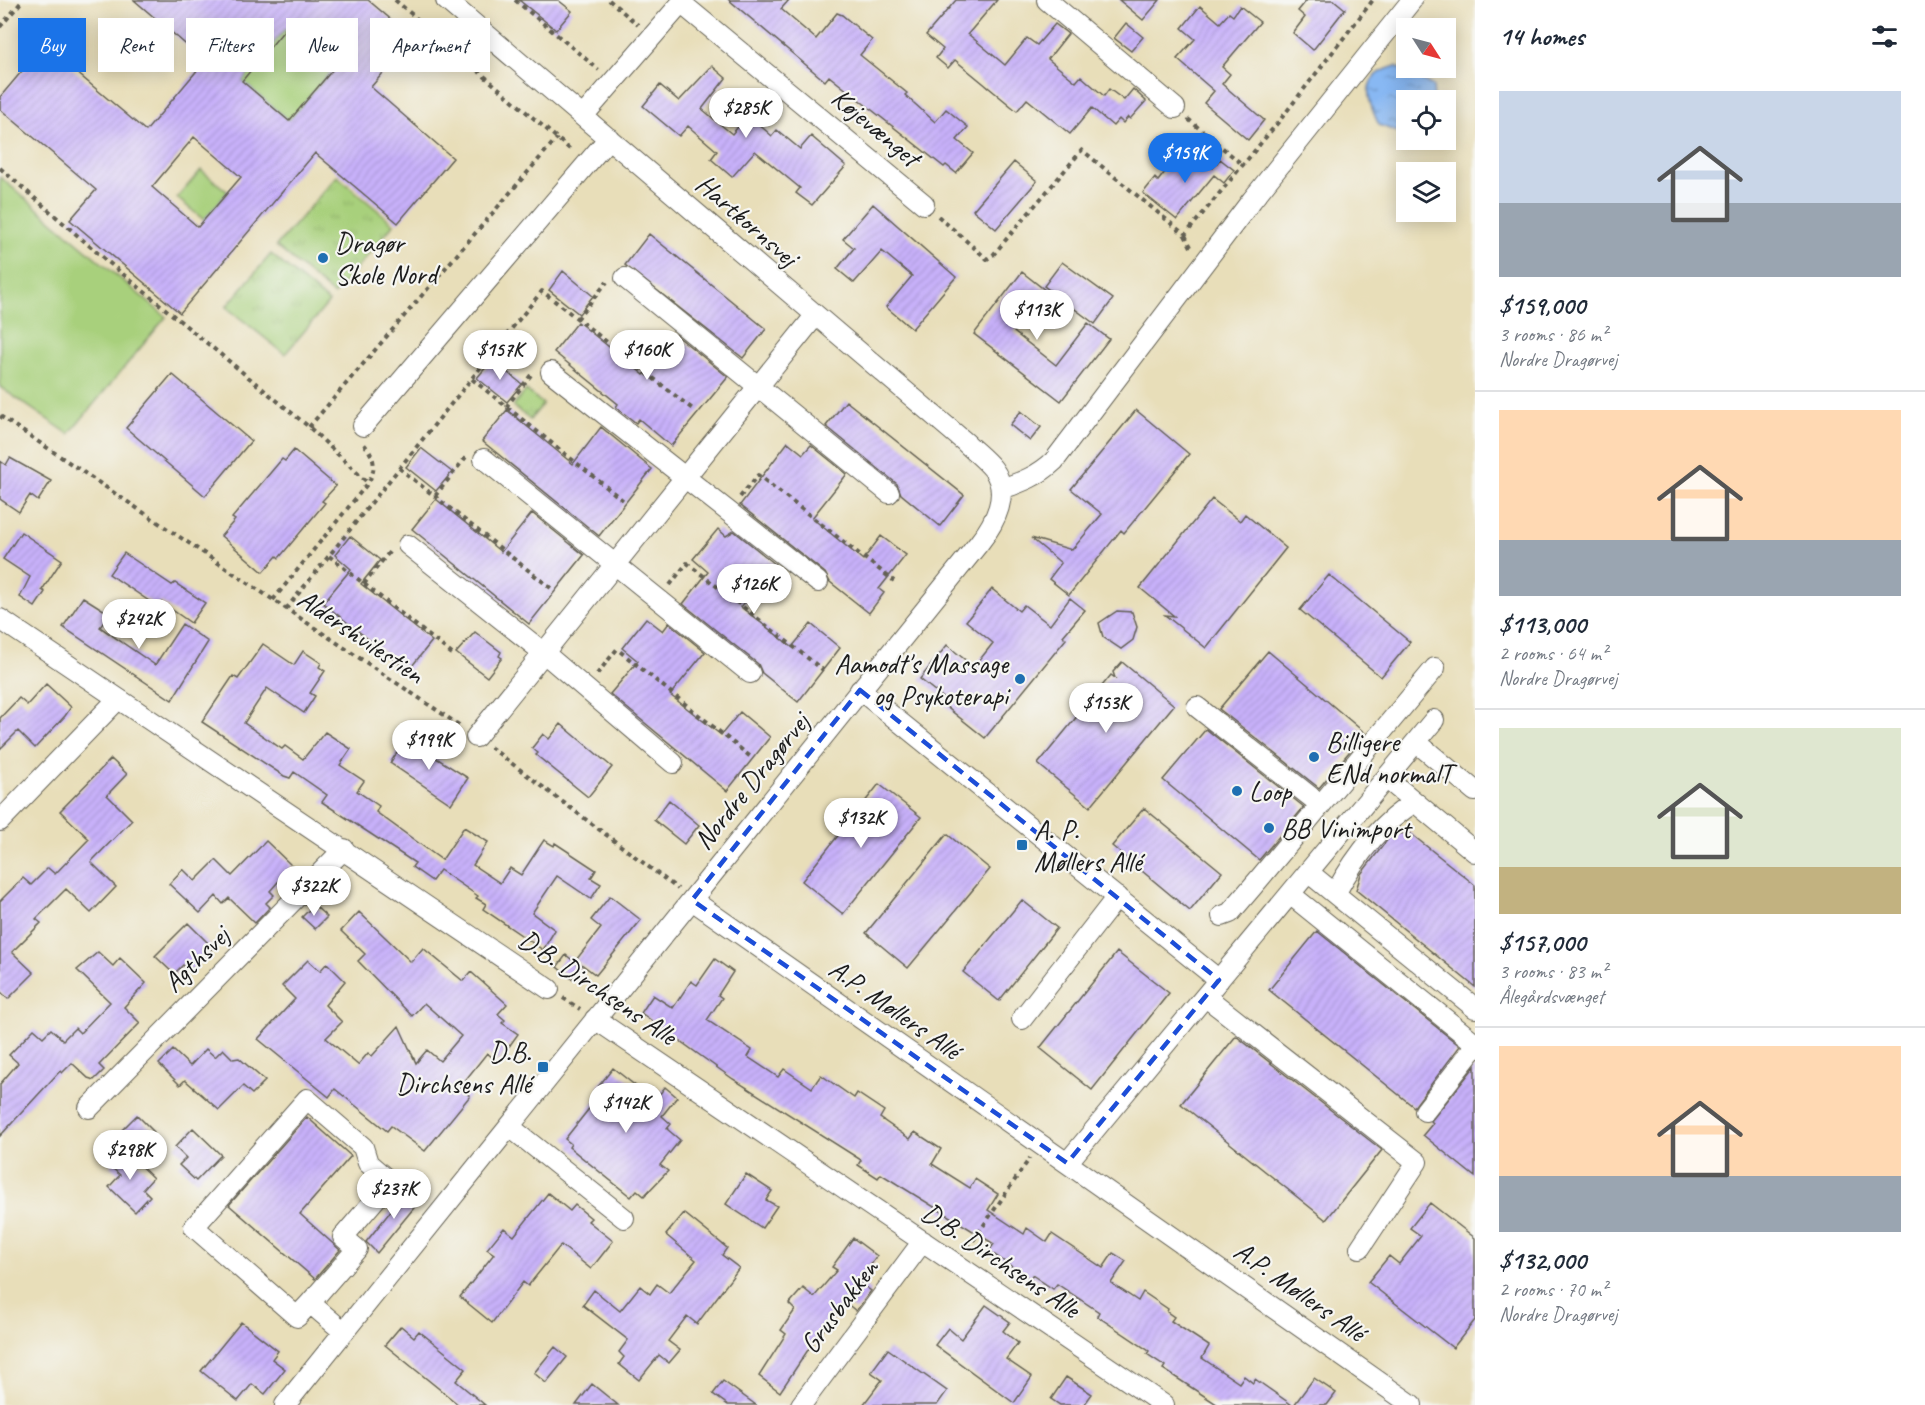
<!DOCTYPE html>
<html lang="en">
<head>
<meta charset="utf-8">
<style>
  body { margin:0; font-family:Caveat,sans-serif; background:#f6f6f7; color:#1f2937; height:100vh; display:flex; flex-direction:column; font-size:22px; white-space:nowrap }
  * { box-sizing:border-box; margin:0 }
  p { font-size:20px; color:#747a83 }
  .icon { flex:none; width:33px; height:33px; fill:none; stroke:currentColor; stroke-width:2; stroke-linecap:round; stroke-linejoin:round }
  .map { position:relative; flex:1; overflow:hidden }
  .panel { display:flex; flex-direction:column; background:#fff; width:450px }
  .panel>* { flex:none }
  .guide { position:absolute; left:18px; top:18px; width:570px; height:54px; display:flex; gap:12px }
  .needle { width:39px; rotate:126deg }
  .fabs { position:absolute; left:1396px; top:18px; display:grid; gap:12px }
  .fabs a { display:grid; place-items:center; width:60px; height:60px; border-radius:0px; background:#fff; box-shadow:0 3px 15px #0003; font-size:30px }
  .price { position:absolute; translate:-50% -51px; padding:0 14px; border-radius:21px; background:#fff; color:#222; font-size:20px; line-height:39px; filter:drop-shadow(0 2px 3px #0008) }
  .price::after { content:''; position:absolute; left:50%; top:36px; width:18px; height:14px; margin-left:-9px; background:inherit; clip-path:polygon(0 0,100% 0,50% 100%) }
  .price.active { background:#1a73e8; color:#fff }
  ul { padding:0; list-style:none }
  li { display:grid; align-content:center; gap:12px; height:318px; padding:0 24px }
  li+li { border-top:2px solid #e0e1e3 }
  li span { display:grid; place-items:center; height:186px; border-radius:0px; color:#555 }
  li>.icon { margin-inline-start:auto }
  span .icon { width:108px; height:108px; fill:#fffc; stroke-width:1 }
  li b { font-size:26px }
  h2 { display:flex; justify-content:space-between; align-items:center; height:72px; padding:0 24px; font-size:26px }
  .pill { padding:0 21px; border-radius:0px; background:#fff; box-shadow:0 3px 15px #0003; font-size:21px; line-height:54px }
  .pill.active { background:#1a73e8; color:#fff }
  main { display:flex; flex:1; min-height:0 }
  .map>svg:first-child { display:block }
</style>
</head>
<body>
<main>
<div class="map">
<svg width="1475" height="1405" viewBox="0 0 1475 1405">
  <defs>
    <pattern id="park-tufts" width="24" height="20" patternUnits="userSpaceOnUse" patternTransform="scale(1.5)"><rect width="24" height="20" fill="#a8d07b"/><path d="M3 7l-1-3M5 7V3M7 7l1-3M15 17l-1-3M17 17v-4M19 17l1-3" fill="none" stroke="#90b26a"/></pattern>
    <pattern id="water-ripples" width="26" height="14" patternUnits="userSpaceOnUse" patternTransform="scale(1.5)"><rect width="26" height="14" fill="#88b8f3"/><path d="M2 4q2-2 4 0t4 0M15 11q2-2 4 0t4 0" fill="none" stroke="#6e95c4"/></pattern>
    <pattern id="building-hatch" width="6" height="6" patternUnits="userSpaceOnUse" patternTransform="scale(1.5)"><rect width="6" height="6" fill="#c8b1fa"/><path d="M-1 1l2-2M0 6l6-6M5 7l2-2" fill="none" stroke="#ab98d6"/></pattern>
  </defs>
  <rect width="100%" height="100%" fill="#f6f6f2"/>
  <filter id="ink" filterUnits="userSpaceOnUse"><feTurbulence type="fractalNoise" baseFrequency=".0167" numOctaves="2"/><feDisplacementMap in="SourceGraphic" scale="12" xChannelSelector="R" yChannelSelector="G"/><feConvolveMatrix kernelMatrix="1 2 1 2 8 2 1 2 1" color-interpolation-filters="sRGB"/></filter>
  <filter id="wash" filterUnits="userSpaceOnUse"><feTurbulence type="fractalNoise" baseFrequency=".008" numOctaves="4" result="noise"/><feDisplacementMap in="SourceGraphic" scale="24" xChannelSelector="R" yChannelSelector="G"/><feGaussianBlur stdDeviation="1.35" result="paint"/><feColorMatrix in="noise" values="0 0 0 0 0 0 0 0 0 0 0 0 0 0 0 0 0 1.4 0 .05"/><feComposite in="paint" operator="in"/></filter>
  <g filter="url(#wash)">
    <rect width="100%" height="100%" fill="#e8deb9"/>
    <path fill="#a8d07b" stroke="#62764c" stroke-width="1.5" d="M286 28 334 68 289 121 242 81Z
      M201 170 228 192 204 220 177 198Z
      M0 177 166 317 69 434 0 387Z"/>
    <path fill="url(#park-tufts)" stroke="#62764c" stroke-width="1.5" d="M337 176 394 224 334 295 276 246Z
      M271 254 329 302 285 354 226 307Z
      M526 390 543 404 530 420 513 406Z"/>
    <path fill="url(#water-ripples)" stroke="#526a88" stroke-width="1.5" d="M1396 66 1433 86 1434 100H1407V136L1379 125C1366 98 1359 76 1396 66Z"/>
    <g id="blocks">
      <path fill="url(#building-hatch)" fill-rule="evenodd" d="M134 0H368L413 38 371 87 453 158 398 223 315 153 180 313 70 220 96 190 0 109V97L44 45 146 131 205 61ZM286 28 334 68 289 121 242 81ZM194 137 241 177 198 227 152 187Z
        M519 0H558L572 11 556 30Z
        M729 0H789L781 9 816 39 837 13 842 15 872 40 860 55 907 93 905 95 935 122 946 109 968 127 957 140 973 153 956 173 946 165 944 167 829 76 825 81Z
        M956 0H997L968 34 1005 65 1027 38 1037 45 1055 24 1068 34 1048 59 1076 82 1081 76 1104 96 1109 89 1124 100 1133 89 1146 101 1130 119 1128 117 1123 123 1119 119 1113 126 1092 108 1070 134 1027 99 1017 111 955 60 948 68 936 58 943 49 926 35Z
        M1119 0H1160L1143 20Z
        M1307 0H1334L1345 9 1313 50 1293 33 1305 17 1298 11Z
        M1200 6 1220 23 1229 13 1233 16 1240 6 1260 22 1222 67 1230 74 1222 84 1264 120 1248 140 1204 103 1214 91 1177 59 1195 39 1182 28Z
        M1126 23 1143 37 1131 51 1114 38Z
        M712 66 726 78 702 109 732 134 748 115 772 136 777 130 800 149 811 136 846 166 812 205 796 193 800 188 755 151 732 177 711 159 717 151 688 126 679 136 643 106 660 85 679 101Z
        M1194 153 1213 168 1220 159 1234 170 1224 183 1214 175 1177 220 1143 193 1155 178 1158 181 1175 159 1183 166Z
        M1014 162 1037 181 996 229 973 210Z
        M873 204 956 277 912 329 886 307 912 276 882 251 854 283 837 269 854 248 843 239Z
        M649 234 766 329 743 358 625 265Z
        M1062 262 1113 299 1095 324 1044 286Z
        M563 271 593 296 579 314 549 290Z
        M1022 272 1046 291 1014 332 1056 365 1088 323 1109 339 1061 401 974 334Z
        M578 322 644 375 676 335 728 377 671 446 639 419 636 423 616 407 618 404 554 352Z
        M492 360 522 384 507 402 477 378Z
        M172 374 251 441 205 496 126 428Z
        M846 401 964 495 940 526 901 494 897 484 826 426Z
        M507 410 573 464 601 427 652 469 599 536 482 441Z
        M1136 410 1189 454 1124 533 1121 530 1069 595 1049 579 1061 563 1031 538 1072 550 1102 514 1071 489Z
        M1021 411 1041 427 1030 441 1010 425Z
        M788 442 803 454 811 445 847 474 812 518 863 560 881 536 906 555 879 589 884 593 869 613 830 582 825 573 740 505Z
        M421 448 452 472 436 491 406 467Z
        M294 450 336 486 322 501 325 503 279 558 277 556 263 572 221 536 235 520 232 518 282 459 285 461Z
        M10 458 51 481 38 501 30 495 19 512 0 499V461L6 465Z
        M436 499 501 552 532 513 584 555 529 624 412 529Z
        M1212 499 1240 521 1245 514 1286 548 1206 648 1165 615 1174 616 1140 588Z
        M718 529 726 536 734 531 775 564 741 607 792 647 811 624 840 648 798 702 762 673 758 664 683 604 708 572 693 559Z
        M21 532 62 560 42 590 45 592 35 607 20 597 30 577 3 559Z
        M350 536 380 560 361 584 432 641 408 671 323 603 351 569 335 555Z
        M124 553 172 585 175 583 205 603 191 623 161 602 158 607 109 574Z
        M1329 575 1410 642 1381 677 1300 610Z
        M992 589 1019 611 1024 605 1050 625 1070 598 1085 610 1063 636 1066 639 985 738 944 705 947 701 920 679 947 645 974 667 993 643 966 621Z
        M83 597 110 614 100 627 155 665 182 624 208 642 172 700 63 627Z
        M1117 611 1132 612 1137 627 1133 640 1121 649 1103 637 1099 623Z
        M646 618 663 631 669 623 705 652 670 695 721 735 740 712 770 737 727 791 610 694 638 661 622 648Z
        M475 632 501 652 499 656 502 658 487 677 456 653Z
        M263 644 294 665 303 651 321 663 319 667 325 671 310 693 315 696 304 713 267 688 244 723 282 749 285 746 303 759 325 732 351 749 340 765 364 781 357 791 379 806 376 812 442 860 464 827 488 842 473 865 500 883 510 868 521 875 544 840 554 846 555 843 596 870 591 878 601 884 591 899 557 876 532 913 555 930 543 950 483 909 486 904 476 898 478 896 440 870 432 881 412 867 415 863 322 802 327 795 294 772 290 778 284 776 202 722 233 676 238 679Z
        M1268 651 1365 733 1319 788 1219 709Z
        M1122 662 1174 705 1090 807 1038 764 1111 675 1115 678 1113 672Z
        M46 684 71 707 65 716 35 748 18 731 0 749V718L19 698 27 705Z
        M561 724 612 767 588 797 536 755 538 753 532 748 543 734 549 739Z
        M1206 729 1304 807 1259 860 1163 780Z
        M406 739 468 778 451 804 390 763Z
        M111 759 127 774 107 795 132 820 91 862 116 887 91 913 66 889 36 919 41 923 12 952 34 973 8 999 0 991V901L23 878 31 885 48 868 55 874 89 839 60 811Z
        M879 784 921 817 843 914 802 881Z
        M669 800 699 825 684 844 654 820Z
        M1144 808 1222 872 1190 911 1112 846Z
        M1410 833 1475 885V987L1356 890 1361 874 1388 839 1394 834Z
        M947 834 990 869 908 968 866 933Z
        M266 841 292 866 270 891 274 895 266 903 270 907 255 923 229 898 223 904 216 896 200 913 169 884 183 869 195 881 216 860 232 876Z
        M610 896 641 920 596 975 576 960 601 928 591 920Z
        M1022 900 1057 928 999 1001 963 972Z
        M314 905 327 917 315 929 302 917Z
        M359 912 411 962 423 948 463 981 471 972 507 1004 498 1014 505 1020 502 1023 518 1034 498 1062 487 1053 459 1088 470 1096 425 1151 391 1126 387 1131 335 1089 329 1097 258 1039 295 999 282 986 308 960 320 971 327 963 345 981 325 1005 342 1022 326 1038 358 1065 368 1053 372 1056 399 1026 416 1063 427 1050 440 1061 461 1036 424 1003 412 1016 358 961 365 954 341 931Z
        M188 923 213 948 190 971 183 965 174 974 155 956Z
        M1317 931 1460 1046 1414 1107 1269 990Z
        M98 952 113 966 120 958 146 983 124 1007 140 1023 99 1065 104 1070 94 1080 88 1078 72 1063 62 1073 60 1071 0 1136V1084L18 1063 9 1055 34 1029 43 1037 51 1029 63 1040 75 1028 80 1033 110 1002 77 970Z
        M1117 952 1169 993 1092 1090 1040 1048Z
        M566 955 581 967 572 979 557 967Z
        M715 959 733 972 718 995 722 998 707 1020 752 1050 748 1057 778 1077 784 1069 812 1088 821 1075 854 1098 857 1093 884 1111 880 1118 910 1139 915 1132 941 1149 932 1164 970 1188 975 1179 998 1194 988 1210 1024 1234 1027 1228 1047 1242 1052 1234 1103 1268 1113 1253 1126 1261 1111 1283 1138 1301 1143 1292 1168 1309 1167 1312 1174 1317 1171 1321 1209 1346 1202 1358 1239 1383 1244 1376 1253 1383 1255 1379 1292 1405H1218L1163 1369 1165 1366 1147 1354 1149 1351 1097 1316 1099 1312 1057 1284 1053 1289 1032 1275 1030 1279 989 1251 994 1244 881 1174 878 1178 858 1165 861 1160 733 1079 641 1013 653 995 673 1008 691 981 697 985Z
        M1236 1036 1382 1150 1326 1220 1181 1104Z
        M206 1049 215 1057 223 1049 233 1059 239 1058 265 1081 252 1094 243 1086 219 1110 185 1080 180 1085 159 1064 173 1050 190 1066Z
        M1475 1066V1177L1423 1135 1433 1123 1431 1121Z
        M613 1068 646 1094 651 1088 659 1095 665 1087 677 1097 662 1116 671 1124 667 1129 680 1140 660 1165 668 1171 644 1196 637 1190 631 1197 569 1147 571 1144 565 1139 603 1091 598 1087Z
        M137 1115 154 1132 135 1152 117 1135Z
        M307 1117 351 1156 300 1214 340 1250 315 1279 229 1205Z
        M193 1128 221 1155 196 1181 179 1165 186 1158 175 1147Z
        M124 1150 153 1178 143 1189 150 1196 135 1212 109 1187 120 1175 110 1166Z
        M746 1174 772 1191 766 1200 777 1206 762 1228 726 1204Z
        M409 1188 422 1198 377 1253 366 1242Z
        M548 1193 570 1211 575 1205 591 1218 588 1221 613 1241 591 1269 561 1245 528 1286 523 1282 492 1323 460 1297 494 1254 487 1249 504 1228 514 1236Z
        M1430 1203 1475 1238V1320L1453 1348 1368 1282 1389 1256 1399 1264 1421 1236 1410 1228Z
        M684 1213 727 1248 722 1255 739 1268 697 1324 687 1316 668 1341 680 1350 669 1363 659 1355 639 1380 619 1364 624 1357 619 1352 628 1340 583 1305 594 1290 620 1311 640 1286 650 1294 657 1284 669 1293 696 1260 666 1235Z
        M853 1238 877 1256 859 1282 871 1291 856 1311 846 1303 814 1341 780 1392 759 1376 786 1334 781 1330 795 1310 789 1304 803 1288 814 1297 837 1270 832 1267Z
        M986 1305 1010 1322 1003 1331 1018 1343 1006 1359 1032 1377 1014 1403 935 1345 948 1328 961 1339Z
        M241 1322 278 1351 272 1359 285 1369 265 1394 252 1384 238 1401 201 1371Z
        M401 1326 414 1337 419 1331 466 1369 456 1381 485 1405H459L385 1345Z
        M555 1347 567 1357 546 1383 534 1373Z
        M888 1349 947 1391 937 1405H863L882 1380 871 1372Z
        M1066 1377 1092 1394 1084 1405H1060L1051 1399Z
        M1314 1378 1336 1393 1327 1405H1294Z
        M723 1381 756 1405H728L713 1394Z
        M592 1384 618 1405H576Z"/>
    </g>
  </g>
  <g filter="url(#ink)">
    <use href="#blocks" fill-opacity="0" stroke="#636053" stroke-width="1.5"/>
    <g fill="none" stroke-linecap="round" stroke-linejoin="round">
      <g stroke="#636053" stroke-width="22">
        <path id="minor" d="M1047 0 1175 108
          M681 3 924 204
          M583 116 684 0
          M625 278 889 493
          M551 372 818 582
          M363 426 609 138
          M484 459 750 673
          M1001 489C1022 482 1038 476 1054 461L1252 200 1412 0
          M408 545 544 653 673 763
          M0 619 549 989
          M860 690 1219 980
          M1197 707 1321 805
          M476 737 815 316
          M1416 742 1475 791
          M1386 778 1475 852
          M0 821 118 699
          M1308 872 1475 1008
          M1290 894 1475 1043
          M1335 894C1354 859 1380 823 1415 802
          M692 900 1412 1405
          M1222 916 1230 913 1259 879 1435 668
          M1206 997 1417 1162 1360 1248
          M595 1019 1164 1405
          M1022 1019 1117 897
          M89 1108 344 849
          M1425 1111 1475 1047
          M510 1127 624 1218
          M1067 1163 1434 720
          M310 1303 357 1249 343 1237 390 1182 368 1163 363 1147 307 1099 194 1227 297 1317 310 1303 344 1332
          M285 1405 979 543C995 523 1011 493 993 469 985 459 974 451 965 442L446 0
          M801 1405 923 1241"/>
      </g>
      <path stroke="#636053" stroke-width="4" stroke-dasharray="4.5 4.5" stroke-linecap="butt" d="M395 0 572 151
        M515 0 599 70
        M609 0 638 25
        M0 27 23 0
        M1188 119 1243 165
        M0 168 107 261 309 427 368 483
        M938 216 987 259 993 255 1082 150 1185 235 1280 120 1373 0
        M1185 235 1191 247
        M577 319 607 282
        M472 379 625 502
        M506 407 531 375
        M0 416 462 727
        M309 427 557 138
        M399 468 552 589
        M435 496 466 457
        M740 497 758 475 894 581
        M329 556 452 654
        M364 584 390 551
        M670 585 687 563 823 670
        M273 600 368 483C377 467 375 458 364 444
        M286 609 542 291 695 411
        M597 674 617 649 752 758
        M490 747 678 889
        M563 998 580 1009
        M968 1248 1030 1158"/>
      <use href="#minor" stroke="#fff" stroke-width="20"/>
    </g>
  </g>
  <path fill="none" stroke="#1d4ed8" stroke-width="4.5" stroke-dasharray="12 8" stroke-linejoin="round" d="M860 690 1219 980 1067 1163 692 900Z"/>
  <g fill="#1f6fb2" stroke="#f6f6f2" stroke-width="2">
    <circle cx="323" cy="258" r="6"/>
    <circle cx="1020" cy="679" r="6"/>
    <circle cx="1314" cy="757" r="6"/>
    <circle cx="1237" cy="791" r="6"/>
    <circle cx="1269" cy="828" r="6"/>
    <rect x="1016" y="839" width="12" height="12" rx="3"/>
    <rect x="537" y="1061" width="12" height="12" rx="3"/>
  </g>
  <g text-anchor="middle" dominant-baseline="central" stroke-width="4.5" stroke-linejoin="round" paint-order="stroke">
    <g font-size="28" fill="#1c1c1c" stroke="#f6f6f2">
      <text transform="translate(876 127) rotate(40)">Køjevænget</text>
      <text transform="translate(747 220) rotate(41)">Hartkornsvej</text>
      <text transform="translate(361 636) rotate(34)">Aldershvilestien</text>
      <text transform="translate(751 781) rotate(-51)">Nordre Dragørvej</text>
      <text transform="translate(196 959) rotate(-45)">Agthsvej</text>
      <text transform="translate(598 987) rotate(34)">D.B. Dirchsens Alle</text>
      <text transform="translate(895 1009) rotate(35)">A.P. Møllers Allé</text>
      <text transform="translate(1001 1260) rotate(34)">D.B. Dirchsens Alle</text>
      <text transform="translate(1300 1291) rotate(35)">A.P. Møllers Allé</text>
      <text transform="translate(839 1306) rotate(-53)">Grusbakken</text>
    </g>
    <g font-size="28" fill="#1c1c1c" stroke="#f6f6f2" text-anchor="start">
      <text x="335" y="242">Dragør<tspan x="335" dy="32">Skole Nord</tspan></text>
      <text x="1008" y="663" text-anchor="end">Aamodt's Massage<tspan x="1008" dy="32">og Psykoterapi</tspan></text>
      <text x="1326" y="741">Billigere<tspan x="1326" dy="32">ENd normalT</tspan></text>
      <text x="1249" y="791">Loop</text>
      <text x="1281" y="828">BB Vinimport</text>
      <text x="1034" y="829">A. P.<tspan x="1034" dy="32">Møllers Allé</tspan></text>
      <text x="531" y="1051" text-anchor="end">D.B.<tspan x="531" dy="32">Dirchsens Allé</tspan></text>
    </g>
  </g>
</svg>
<div class="fabs">
<a><svg class="needle" viewBox="-14 -14 28 28"><path d="M0-13l5 13h-10z" fill="#e53935"/><path d="M0 13l5-13h-10z" fill="#747a83"/></svg></a>
<a><svg class="icon" aria-label="locate" viewBox="0 0 24 24"><circle cx="12" cy="12" r="6"/><path d="M12 2v4M12 18v4M2 12h4M18 12h4"/></svg></a>
<a><svg class="icon" aria-label="layers" viewBox="0 0 24 24"><path d="M12 4l9 5-9 5-9-5zM3 14l9 5 9-5"/></svg></a>
</div>
<b class="price" style="left:746px;top:139px">$285K</b>
<b class="price active" style="left:1185px;top:184px">$159K</b>
<b class="price" style="left:1037px;top:341px">$113K</b>
<b class="price" style="left:500px;top:381px">$157K</b>
<b class="price" style="left:647px;top:381px">$160K</b>
<b class="price" style="left:754px;top:615px">$126K</b>
<b class="price" style="left:139px;top:650px">$242K</b>
<b class="price" style="left:1106px;top:734px">$153K</b>
<b class="price" style="left:429px;top:771px">$199K</b>
<b class="price" style="left:861px;top:849px">$132K</b>
<b class="price" style="left:314px;top:917px">$322K</b>
<b class="price" style="left:626px;top:1134px">$142K</b>
<b class="price" style="left:130px;top:1181px">$298K</b>
<b class="price" style="left:394px;top:1220px">$237K</b>
<div class="guide">
<a class="pill active">Buy</a>
<a class="pill">Rent</a>
<a class="pill">Filters</a>
<a class="pill">New</a>
<a class="pill">Apartment</a>
</div>
</div>
<section class="panel">
<h2>14 homes<svg class="icon" aria-label="filters" viewBox="0 0 24 24"><path d="M4 7h16M4 17h16"/><circle cx="9" cy="7" r="2"/><circle cx="15" cy="17" r="2"/></svg></h2>
<ul>
<li><span style="background:linear-gradient(#c9d6e8 60%,#9aa5b1 0)"><svg class="icon" aria-label="home" viewBox="0 0 24 24"><path d="M3 11l9-7 9 7M6 9v11h12V9"/></svg></span><div><b>$159,000</b><p>3 rooms · 86 m²</p><p>Nordre Dragørvej</p></div></li>
<li><span style="background:linear-gradient(#ffd9b3 70%,#9aa5b1 0)"><svg class="icon" aria-label="home" viewBox="0 0 24 24"><path d="M3 11l9-7 9 7M6 9v11h12V9"/></svg></span><div><b>$113,000</b><p>2 rooms · 64 m²</p><p>Nordre Dragørvej</p></div></li>
<li><span style="background:linear-gradient(#dfe7d0 75%,#c2b280 0)"><svg class="icon" aria-label="home" viewBox="0 0 24 24"><path d="M3 11l9-7 9 7M6 9v11h12V9"/></svg></span><div><b>$157,000</b><p>3 rooms · 83 m²</p><p>Ålegårdsvænget</p></div></li>
<li><span style="background:linear-gradient(#ffd9b3 70%,#9aa5b1 0)"><svg class="icon" aria-label="home" viewBox="0 0 24 24"><path d="M3 11l9-7 9 7M6 9v11h12V9"/></svg></span><div><b>$132,000</b><p>2 rooms · 70 m²</p><p>Nordre Dragørvej</p></div></li>
</ul>
</section>
</main>
</body>
</html>
